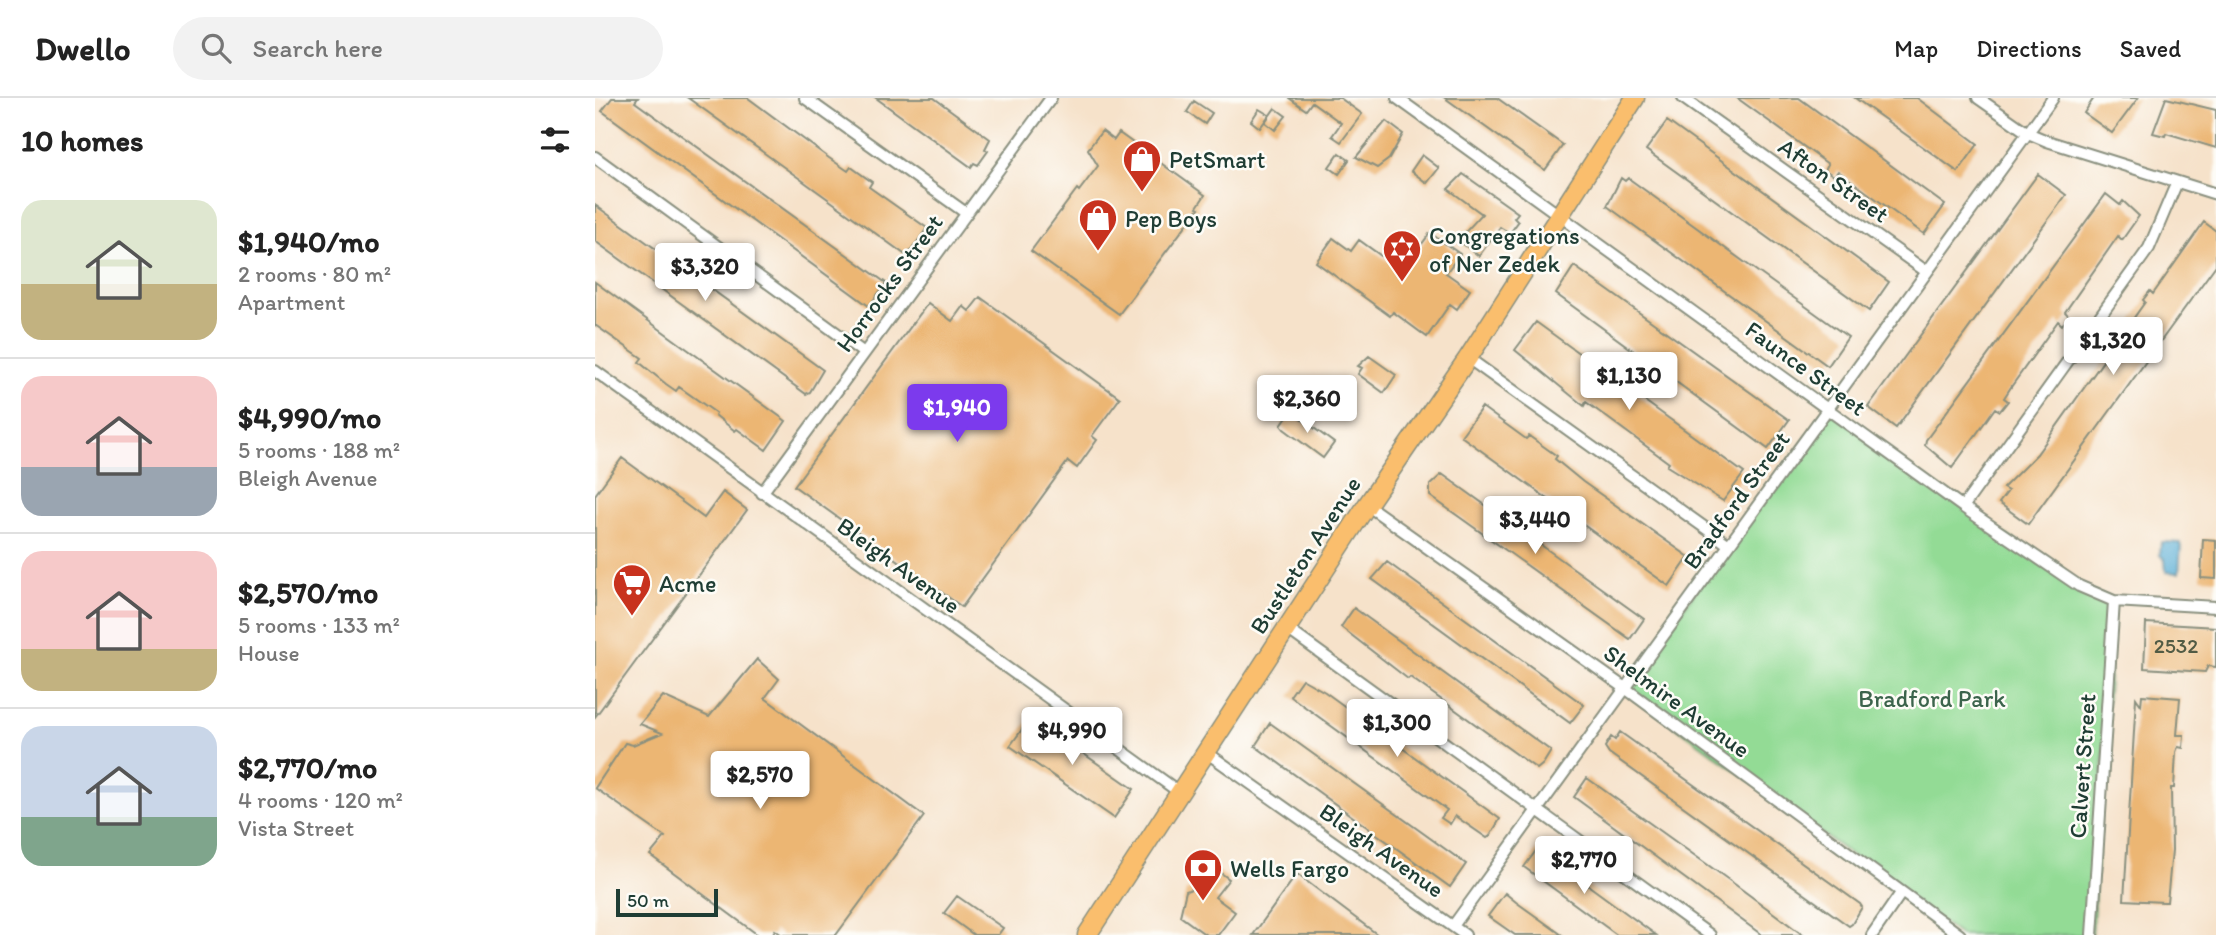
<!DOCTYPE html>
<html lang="en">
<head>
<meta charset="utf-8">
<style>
  body { margin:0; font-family:Itim,sans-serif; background:#f2f2f2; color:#222; height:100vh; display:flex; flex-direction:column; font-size:26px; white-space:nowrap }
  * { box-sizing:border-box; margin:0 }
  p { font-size:23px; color:#767676 }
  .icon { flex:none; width:38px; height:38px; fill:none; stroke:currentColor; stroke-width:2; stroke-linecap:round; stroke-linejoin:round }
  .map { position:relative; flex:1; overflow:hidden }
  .drawer { display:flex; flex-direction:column; background:#fff; width:595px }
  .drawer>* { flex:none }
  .scale { position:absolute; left:21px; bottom:18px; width:102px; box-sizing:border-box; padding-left:7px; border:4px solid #1f3d34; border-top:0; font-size:19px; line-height:24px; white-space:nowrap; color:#1f3d34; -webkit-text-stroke:5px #fdfcf7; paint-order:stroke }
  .price { position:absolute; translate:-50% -60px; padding:0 16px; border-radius:7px; background:#fff; color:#222; font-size:23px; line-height:46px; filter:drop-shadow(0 2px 4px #0008) }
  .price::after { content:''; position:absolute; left:50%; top:42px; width:21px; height:16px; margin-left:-10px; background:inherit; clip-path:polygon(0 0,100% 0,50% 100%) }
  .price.active { background:#7c3aed; color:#fff }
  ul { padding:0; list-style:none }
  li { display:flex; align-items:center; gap:21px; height:175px; padding:0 21px }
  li+li { border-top:2px solid #e0e0e0 }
  li span { display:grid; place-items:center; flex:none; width:196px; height:140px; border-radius:21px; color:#555 }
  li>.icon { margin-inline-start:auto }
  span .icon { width:84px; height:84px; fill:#fffc; stroke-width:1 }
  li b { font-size:30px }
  h2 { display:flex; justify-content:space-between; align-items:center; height:84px; padding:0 21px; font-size:30px }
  header { display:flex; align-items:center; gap:42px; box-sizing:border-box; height:98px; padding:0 35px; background:#fff; border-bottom:2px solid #e0e0e0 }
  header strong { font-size:33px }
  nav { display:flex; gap:38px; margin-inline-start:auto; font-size:24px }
  .search { width:490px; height:63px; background:#f2f2f2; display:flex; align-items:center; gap:18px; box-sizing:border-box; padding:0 24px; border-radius:38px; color:#767676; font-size:26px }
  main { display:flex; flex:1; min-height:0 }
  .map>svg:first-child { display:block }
</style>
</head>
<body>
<header>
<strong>Dwello</strong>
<div class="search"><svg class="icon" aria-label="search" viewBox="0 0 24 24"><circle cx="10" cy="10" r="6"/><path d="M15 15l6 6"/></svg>Search here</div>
<nav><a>Map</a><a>Directions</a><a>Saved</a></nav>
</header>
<main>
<section class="drawer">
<h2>10 homes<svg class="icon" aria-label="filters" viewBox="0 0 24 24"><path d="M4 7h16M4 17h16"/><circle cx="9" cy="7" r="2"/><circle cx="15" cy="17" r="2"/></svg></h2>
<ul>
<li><span style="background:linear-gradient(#dfe7d0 60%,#c2b280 0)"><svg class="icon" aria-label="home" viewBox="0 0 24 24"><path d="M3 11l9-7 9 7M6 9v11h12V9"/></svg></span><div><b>$1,940/mo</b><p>2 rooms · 80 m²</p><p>Apartment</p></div></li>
<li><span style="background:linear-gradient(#f6c9c9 65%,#9aa5b1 0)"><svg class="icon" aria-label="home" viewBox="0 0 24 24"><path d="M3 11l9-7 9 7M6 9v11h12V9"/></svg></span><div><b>$4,990/mo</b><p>5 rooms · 188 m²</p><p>Bleigh Avenue</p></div></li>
<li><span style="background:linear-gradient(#f6c9c9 70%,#c2b280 0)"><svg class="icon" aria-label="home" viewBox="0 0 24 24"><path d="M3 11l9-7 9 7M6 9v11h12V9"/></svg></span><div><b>$2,570/mo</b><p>5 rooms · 133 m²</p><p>House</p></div></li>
<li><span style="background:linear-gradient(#c9d6e8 65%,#7fa58c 0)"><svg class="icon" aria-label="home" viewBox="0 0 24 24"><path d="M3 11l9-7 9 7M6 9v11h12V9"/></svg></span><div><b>$2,770/mo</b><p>4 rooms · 120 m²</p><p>Vista Street</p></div></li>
</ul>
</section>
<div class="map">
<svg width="1621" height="837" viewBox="0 0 1621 837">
  <rect width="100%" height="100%" fill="#fdfcf7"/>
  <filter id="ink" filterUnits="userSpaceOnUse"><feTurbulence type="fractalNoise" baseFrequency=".0143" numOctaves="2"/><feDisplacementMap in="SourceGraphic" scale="14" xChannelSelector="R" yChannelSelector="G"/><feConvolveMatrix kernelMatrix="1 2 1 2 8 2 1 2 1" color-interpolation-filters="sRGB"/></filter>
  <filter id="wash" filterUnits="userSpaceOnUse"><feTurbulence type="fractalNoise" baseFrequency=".00686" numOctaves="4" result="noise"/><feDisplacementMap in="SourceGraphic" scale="28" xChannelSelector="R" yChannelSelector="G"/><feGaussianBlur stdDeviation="1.57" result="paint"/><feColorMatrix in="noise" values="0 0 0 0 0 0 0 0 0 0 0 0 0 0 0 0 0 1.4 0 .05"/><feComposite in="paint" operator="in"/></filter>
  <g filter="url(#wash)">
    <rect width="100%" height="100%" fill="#f6e2ca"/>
    <path fill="#93db95" stroke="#598c64" stroke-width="2" d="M1232 311 1484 488 1519 503 1497 837H1365L1030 591Z"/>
    <path fill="#5aaed6" stroke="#3c7685" stroke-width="2" d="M1566 444 1586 445 1584 475 1571 474 1570 462 1565 457Z"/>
    <g id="blocks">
      <path fill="#ecb673" d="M17 0H43L40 4 291 185 274 208 7 13Z
        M93 0H153L234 60 253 73 256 69 277 84 274 89 332 130 312 158Z
        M281 0H339L395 41 390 51 393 53 383 67 379 65 376 69Z
        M694 0H745L767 16 746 44 737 38 746 25 717 4 711 12Z
        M850 0H902L968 47 950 72Z
        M1142 0H1204L1350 107 1329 136 1243 73 1239 78 1230 72 1233 66Z
        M1260 0H1322L1383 46 1363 74Z
        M1499 0H1543L1517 35 1489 15Z
        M1571 0 1621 12V50L1571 35 1570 38 1558 35Z
        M599 3 617 15 610 26 592 14Z
        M680 10 691 18 680 32 670 24Z
        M664 11 674 17 665 30 656 23Z
        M791 23 808 36 794 61 782 70 761 59Z
        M1072 23 1294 184 1274 213 1051 52Z
        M507 33 519 42 524 35 610 97 602 109 604 110 524 216 436 153 482 91 484 93 503 68 493 51Z
        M744 55 754 62 744 76 734 69Z
        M827 57 844 70 832 85 816 73Z
        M868 76 923 115 919 120 923 124 915 135 905 129 884 158 863 142 887 116 853 91Z
        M1443 76 1471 97 1301 330 1273 309Z
        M1026 80 1030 83 1033 80 1253 239 1233 268 1012 108Z
        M1511 96 1525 107 1528 103 1544 118 1527 142 1523 138 1470 214 1474 218 1467 227 1463 223 1416 289 1409 300 1413 303 1405 313 1400 310 1357 370 1330 347 1331 342Z
        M0 107 228 272 215 294 211 296 0 143Z
        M1609 124 1621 133V167L1433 426 1404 405 1413 393 1408 390 1442 356 1550 204 1548 202 1555 193 1558 196Z
        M835 135 865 156 851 175 875 192 862 211 855 206 832 239 798 214 795 218 721 164 738 140 756 153 764 142 807 173Z
        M979 168 1194 322 1173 351 961 196Z
        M0 184 191 323 171 352 142 331 140 333 120 317 121 315 84 289 81 293 71 286 44 264 47 260 0 227Z
        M385 199 525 300 497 338 502 342 482 370 473 363 367 509 199 388 333 205 357 223 368 208 374 213Z
        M941 224 1149 375 1128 403 1072 368 1074 365 991 304 989 308 920 252Z
        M774 258 801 277 789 295 763 276 767 270 763 268Z
        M887 309 931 341 934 338 962 358 960 361 988 384 1094 459 1074 488 969 413 967 415 955 407 957 404 866 338Z
        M696 313 739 345 728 360 689 331 686 327Z
        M27 360 109 420 128 394 152 412 0 619V397Z
        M847 376 1049 521 1035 541 835 398V387Z
        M1608 441 1621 442V481L1606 480Z
        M792 464 989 607 975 625 777 481Z
        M759 510 956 653 948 666 942 671 815 579 813 581 746 529Z
        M1551 525 1621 529V569L1613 568 1610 574 1549 570Z
        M162 561 184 581 170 600 329 718 241 837H187L180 832 177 837H163L55 757 70 739 0 690 30 645 38 647 67 635 45 626 68 598 114 619Z
        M707 581 730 594 905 721 895 738 892 740 860 718 855 726 846 720 852 712 695 598Z
        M1547 597 1585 600 1582 637H1589L1588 650 1583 649 1581 654 1579 690H1576L1577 752 1572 804H1569L1529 802 1541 600 1546 607Z
        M436 619 539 691 519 720 415 648Z
        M675 625 871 766 855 789 660 648Z
        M1025 634 1265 806 1267 809 1257 826 1254 828 1014 655 1010 649 1016 639 1020 642Z
        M992 680 1138 785 1208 837H1167L979 699Z
        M943 750 964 766 1061 837H1022L929 769Z
        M619 770 634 781 620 799 640 814 623 837H611L585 818 591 793 605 788Z
        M702 776 783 837H658Z
        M910 795 921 804 967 837H920L893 818Z
        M362 798 408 830 403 837H379L349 815Z"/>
    </g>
  </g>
  <g filter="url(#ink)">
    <use href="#blocks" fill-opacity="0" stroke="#8a907f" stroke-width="2"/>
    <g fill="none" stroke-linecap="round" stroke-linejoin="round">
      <g stroke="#8a907f" stroke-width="14">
        <path id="minor" d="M210 0 371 115
          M802 0 1368 409 1484 488 1519 503 1621 509
          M1088 0 1332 174
          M1383 0 1433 35 1452 43 1621 96
          M0 59 269 255
          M873 260 1134 447
          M0 273 584 694
          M167 395 456 0
          M772 407 1030 590 1365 837
          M1368 409 1554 150 1582 84
          M691 530 1115 837
          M611 654 870 837
          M858 828 1458 0
          M1277 837 1306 795
          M1497 837 1519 503"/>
      </g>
      <g stroke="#8a907f" stroke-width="21">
        <path id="primary" d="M492 837 772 407 873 260 1040 0"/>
      </g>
      <use href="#minor" stroke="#fff" stroke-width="10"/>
      <use href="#primary" stroke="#fabe6d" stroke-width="18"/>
    </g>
  </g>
  <defs>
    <g id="shop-pin" transform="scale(2.0125)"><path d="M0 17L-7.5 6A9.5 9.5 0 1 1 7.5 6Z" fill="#c8321e" stroke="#fdfcf7"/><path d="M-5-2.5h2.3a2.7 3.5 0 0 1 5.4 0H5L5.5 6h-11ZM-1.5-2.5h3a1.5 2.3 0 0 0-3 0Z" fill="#fff"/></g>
    <g id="synagogue-pin" transform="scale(2.0125)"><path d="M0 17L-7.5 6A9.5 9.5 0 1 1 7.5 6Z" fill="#c8321e" stroke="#fdfcf7"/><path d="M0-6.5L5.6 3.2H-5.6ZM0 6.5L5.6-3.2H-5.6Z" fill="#fff"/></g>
    <g id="supermarket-pin" transform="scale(2.0125)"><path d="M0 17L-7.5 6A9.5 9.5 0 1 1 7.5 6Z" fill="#c8321e" stroke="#fdfcf7"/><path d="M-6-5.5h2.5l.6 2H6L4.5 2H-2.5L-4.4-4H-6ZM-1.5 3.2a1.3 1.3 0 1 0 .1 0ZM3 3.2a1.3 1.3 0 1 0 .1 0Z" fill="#fff"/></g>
    <g id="bank-pin" transform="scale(2.0125)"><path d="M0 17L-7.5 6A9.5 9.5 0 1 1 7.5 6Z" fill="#c8321e" stroke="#fdfcf7"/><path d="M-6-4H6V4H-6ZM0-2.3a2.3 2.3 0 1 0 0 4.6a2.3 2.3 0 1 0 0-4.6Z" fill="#fff"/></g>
  </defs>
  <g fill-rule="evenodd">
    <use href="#shop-pin" x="547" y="61"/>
    <use href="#shop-pin" x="503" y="120"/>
    <use href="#synagogue-pin" x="807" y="151"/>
    <use href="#supermarket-pin" x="37" y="485"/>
    <use href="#bank-pin" x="608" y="770"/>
  </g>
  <g text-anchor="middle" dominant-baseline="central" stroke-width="5" stroke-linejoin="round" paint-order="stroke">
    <g font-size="21" fill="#525b44">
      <text x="1581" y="547">2532</text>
    </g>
    <g font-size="24" fill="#1f3d34" stroke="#fdfcf7" text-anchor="start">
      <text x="574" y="61">PetSmart</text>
      <text x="530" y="120">Pep Boys</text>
      <text x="834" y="137">Congregations<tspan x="834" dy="28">of Ner Zedek</tspan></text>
      <text x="64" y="485">Acme</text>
      <text x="635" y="770">Wells Fargo</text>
    </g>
    <g font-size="24" fill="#1f3d34" stroke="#fdfcf7">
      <text transform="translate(1239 82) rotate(35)">Afton Street</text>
      <text transform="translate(294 185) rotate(-54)">Horrocks Street</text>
      <text transform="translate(1211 270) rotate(36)">Faunce Street</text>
      <text transform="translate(1141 402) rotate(-54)">Bradford Street</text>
      <text transform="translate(710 457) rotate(-57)">Bustleton Avenue</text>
      <text transform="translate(304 467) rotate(36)">Bleigh Avenue</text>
      <text transform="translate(1082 603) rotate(36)">Shelmire Avenue</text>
      <text transform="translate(1487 668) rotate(-86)">Calvert Street</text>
      <text transform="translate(787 752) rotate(35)">Bleigh Avenue</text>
    </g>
    <g font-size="24" fill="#3c644c" stroke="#fdfcf7">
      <text x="1337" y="600">Bradford Park</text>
    </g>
  </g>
</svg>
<div class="scale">50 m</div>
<b class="price" style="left:110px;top:205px">$3,320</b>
<b class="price" style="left:1518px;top:279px">$1,320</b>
<b class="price" style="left:1034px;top:314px">$1,130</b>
<b class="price" style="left:712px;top:337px">$2,360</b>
<b class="price active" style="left:362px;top:346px">$1,940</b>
<b class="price" style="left:940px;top:458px">$3,440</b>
<b class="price" style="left:802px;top:661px">$1,300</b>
<b class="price" style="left:477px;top:669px">$4,990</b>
<b class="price" style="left:165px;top:713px">$2,570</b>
<b class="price" style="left:989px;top:798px">$2,770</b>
</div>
</main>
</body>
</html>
